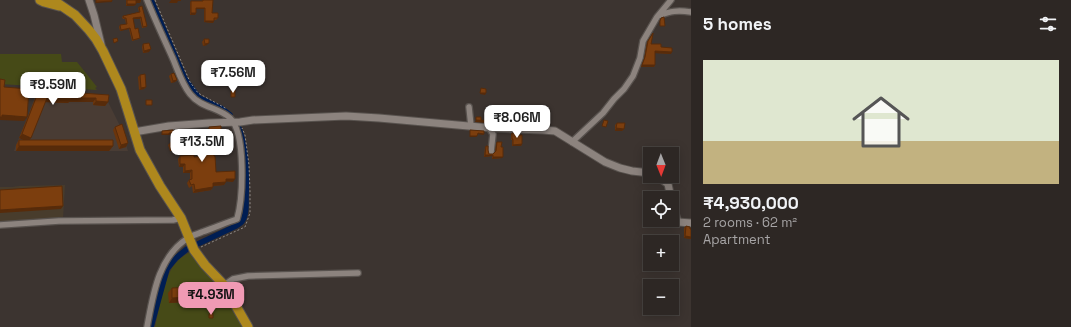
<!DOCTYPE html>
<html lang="en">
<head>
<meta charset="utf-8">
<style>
  body { margin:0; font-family:"Space Grotesk",sans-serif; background:#352f2c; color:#f1f3f6; height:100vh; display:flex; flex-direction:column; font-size:15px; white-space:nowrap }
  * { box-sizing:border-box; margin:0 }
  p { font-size:13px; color:#a7a5a6 }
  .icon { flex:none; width:22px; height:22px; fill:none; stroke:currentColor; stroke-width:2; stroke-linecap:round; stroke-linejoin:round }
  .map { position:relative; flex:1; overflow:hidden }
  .details { display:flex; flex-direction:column; background:#2d2724; width:380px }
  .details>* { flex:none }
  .needle { width:26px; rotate:179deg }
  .controls { position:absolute; left:643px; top:147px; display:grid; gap:8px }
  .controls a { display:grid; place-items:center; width:36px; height:36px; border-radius:0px; background:#2d2724; box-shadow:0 2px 10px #0003,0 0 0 1px #484441; font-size:20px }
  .price { position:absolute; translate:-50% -34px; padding:0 9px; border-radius:8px; background:#fff; color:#222; font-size:13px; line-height:26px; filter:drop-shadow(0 1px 2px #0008) }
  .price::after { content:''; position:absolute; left:50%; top:24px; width:12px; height:9px; margin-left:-6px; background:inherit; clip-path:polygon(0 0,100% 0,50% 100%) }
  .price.on { background:#f09ab4; color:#111 }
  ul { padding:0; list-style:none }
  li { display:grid; align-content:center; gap:8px; height:212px; padding:0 12px }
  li+li { border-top:1px solid #484441 }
  li span { display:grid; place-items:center; height:124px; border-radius:0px; color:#555 }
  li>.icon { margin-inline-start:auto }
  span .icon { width:72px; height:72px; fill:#fffc; stroke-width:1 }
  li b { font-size:17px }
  h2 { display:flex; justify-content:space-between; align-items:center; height:48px; padding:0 12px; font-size:17px }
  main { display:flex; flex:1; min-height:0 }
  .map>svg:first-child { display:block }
</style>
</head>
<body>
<main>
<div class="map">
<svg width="691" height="327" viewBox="0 0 691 327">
  <rect width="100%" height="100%" fill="#3c3430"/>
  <path fill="#493c34" d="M36 94 106 98 121 128 128 151H14L16 145 25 125Z"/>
  <path fill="#483c2c" d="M65 185 63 219 0 222V187H12L19 186Z"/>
  <path fill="#464a17" d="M0 54H61L62 62H77L97 87 95 88 97 90 0 84Z
    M190 252 220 287V290L218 291 212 292 169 293V303L218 300 222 297 228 304 234 310 244 327H155C159 311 164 276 175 264 179 259 184 255 190 252Z"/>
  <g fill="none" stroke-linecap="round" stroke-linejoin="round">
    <path stroke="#001e53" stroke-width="5.5" d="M151 0 185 79 199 98 221 108 230 115
      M151 327 167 269 176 258 187 249 236 226C239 224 242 223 243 220 247 213 246 206 246 198 247 173 247 145 236 121"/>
    <g stroke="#58524e" stroke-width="8">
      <path id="minor" d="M147 0C155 20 164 39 173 59 178 71 182 84 190 94 201 108 218 107 230 118 246 133 243 198 237 219 225 223 214 228 202 232 198 234 192 235 188 238 158 257 153 295 147 327
        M658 16C671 11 677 10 691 12
        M469 107 471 126
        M489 128 493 134 491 152
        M572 142 603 113 614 99 624 89 633 76 640 58 643 41 657 17 671 0
        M0 225 59 221 173 220 181 218
        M224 285 233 279 248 276 358 273"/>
    </g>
    <g stroke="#58524e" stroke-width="9">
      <path id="tertiary" d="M89 0 94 15 101 44
        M134 132 169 126 209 123 240 122 253 120 346 116 379 118 491 128 543 130 555 131 605 162 620 168 632 171 650 173
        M657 176 668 184 671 198
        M672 204 678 222 691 223"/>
    </g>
    <g stroke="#58524e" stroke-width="11">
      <path id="trunk" d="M40 0 44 2 59 6
        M53 0 75 15 89 30 96 39 103 51 121 89 127 108 140 150 160 186 181 218 194 250 205 265 224 285 248 327"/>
    </g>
    <path stroke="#938d89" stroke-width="1" stroke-dasharray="2 2" stroke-linecap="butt" d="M155 0 190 82 198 93 227 109
      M201 247 245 227 250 213V191L249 165 245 135 242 128"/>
    <use href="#minor" stroke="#8c837e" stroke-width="5.5"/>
    <use href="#tertiary" stroke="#8c837e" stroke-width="7"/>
    <use href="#trunk" stroke="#ae881d" stroke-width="9"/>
  </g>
  <path fill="#6b350c" d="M126 0H141L140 3H136L134 6H126Z
    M202 0H213L212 13 218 18 216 20H214L213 23 204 22V9H196V13L195 15H190V3L191 1H202Z
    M139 7 147 27 142 28 140 19H133L135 29 140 38 139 39 132 41 129 29 120 31 119 27 120 25 126 24 125 19H123L122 17 123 16 139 12 138 8Z
    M653 33 651 44 671 54 655 53V65L654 67H641L644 59 647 42Z
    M204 39 207 45 203 46 202 42Z
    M143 44 149 52 143 53 142 47Z
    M171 74 177 80 175 82 171 83 169 76Z
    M140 75 146 87 144 89 139 90 138 77Z
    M39 90 109 95 108 102 105 106 93 105V102H69L68 103 45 102 29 140 113 146 109 151H16V145L19 140H24L19 138 37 94Z
    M617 123 624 129 622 131H615V125Z
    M115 127 126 147 119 149 113 130Z
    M512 133 516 135 522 144 521 146H512V140H511V134Z
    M200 136 213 147 216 172 233 182 226 181 224 185 213 186V187L211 190 193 193 192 186 189 188 187 183 189 180H190V173H183V167H179L178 159 180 156 194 157 203 156V149L188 150V149H180L179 150 170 151 168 145 170 143 179 141H184V139L186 137Z
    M497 142 501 147 502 158 492 159V156L484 157 485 147 486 146 489 154H493L495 152 496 144Z
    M686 226 691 229V239L684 238V228Z
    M172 288 219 295 216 300 169 303 168 293Z"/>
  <path fill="#572b0a" d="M136 0H141L140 3H134Z
    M171 0H181V1H178L177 3H169Z
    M112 1V2L95 3 96 2Z
    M127 4H136L134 6H126Z
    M196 8H205L204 9H195Z
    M191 13H196L195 15H190Z
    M141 17 140 19H132L133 18Z
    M205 21H214L213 23 204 22Z
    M130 28 129 29 120 31 121 30Z
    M209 43 207 45 203 46 205 44Z
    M151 49 149 52 143 53 144 51Z
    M655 51 672 52 671 54 654 53Z
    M642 65H655L654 67H641Z
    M177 80 175 82 171 83 173 81Z
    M146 87 144 89 139 90 141 88Z
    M480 93H486L485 95 480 94Z
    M47 98H96L93 102H69L68 103 44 102Z
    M96 101 108 102 105 106 93 105Z
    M2 115 27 117 24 121 0 120V117Z
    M476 120 489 121 487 123 475 122Z
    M502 122 513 123 512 124 501 123Z
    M616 128 624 129 622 131H615Z
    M209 130H221L220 131 208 132Z
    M173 133 172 134 169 135H161L162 134Z
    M478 133 484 134 483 135 477 134Z
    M22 134 31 138 28 142 19 138Z
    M470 136H477L476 137H469Z
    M128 143 126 147 119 149 121 145Z
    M522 144 521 146H512L513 145Z
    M19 146H113L109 151H16Z
    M181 146H189L188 149H180L179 150 170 151 171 148Z
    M205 146 203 149 188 150 190 147Z
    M485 155H493L492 156 484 157Z
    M493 157H503L502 158 492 159Z
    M180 164H185L183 167H179Z
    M192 170 190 173H183L185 171Z
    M226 179H235L233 182 224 181Z
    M226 182 224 185 211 186 213 183Z
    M213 187 211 190 193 193 195 190Z
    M63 206 61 209 0 213V210Z
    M685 236 691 237V239L684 238Z
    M219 295 216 300 169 303 172 298Z"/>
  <path fill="#7c3e0e" stroke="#572b0a" d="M96 0H112V1L96 2Z
    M127 0H141H136V4H127Z
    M203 0H213L212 13H218V18H214V21H205V8H196V13H191V1H203Z
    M142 6 147 26 143 27 141 17 133 18 135 29 138 28 140 38 133 40 130 28 121 30 120 25 127 24 126 18H124L123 16 140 12 139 7Z
    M664 17 665 26H660V21L661 18Z
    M653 33V34L651 44H661V47L672 48V52L655 51V65H642L645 57 648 41Z
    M117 38 118 41 114 43 113 39Z
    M204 39H209V43L205 44Z
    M149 43 151 49 144 51 143 44Z
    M174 73 177 80 173 81 171 74Z
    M145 74 146 87 141 88 140 75Z
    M0 79 5 80 4 87 29 89 27 117 2 115V117H0Z
    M481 88 486 89V93H480Z
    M39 90 109 95 108 102 96 101V98H71V99L47 98 31 138 22 134Z
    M235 90V97H231V91Z
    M146 100H152V105H146Z
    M507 114H514L513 123 502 122V120H506Z
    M476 117H481V120L489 121 476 120Z
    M604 120 608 121 606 127 602 126Z
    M617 123H625L624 129 616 128Z
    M122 124 128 143 121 145 115 127Z
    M221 126V130H209V127Z
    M173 130V133H169V134H162V131Z
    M470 130 484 131V134L478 133 477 136H470Z
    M200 133V136L213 134V147L214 156H215L216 172 235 171V179H226V182L213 183V187L195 190 194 184 191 185 189 180 192 179V170L185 171V164H180V156L194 155V157L205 156V146L190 147 189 146H181V148H171L170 143 179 140V141H186V137Z
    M512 133H516V135H522V144L513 145V139H512Z
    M19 140H113V146H19Z
    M497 142H502L501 147H503V157H493V155H485L486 146H488V150L489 154H493L496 151Z
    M62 186 63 206 0 210V190Z
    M686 226 690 227V229H691V237L685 236Z
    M215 286 219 295 172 298V288Z
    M213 313V318H209V314Z"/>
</svg>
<div class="controls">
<a><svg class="needle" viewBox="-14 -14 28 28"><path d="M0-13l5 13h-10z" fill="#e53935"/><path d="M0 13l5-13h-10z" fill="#a7a5a6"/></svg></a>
<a><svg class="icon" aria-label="locate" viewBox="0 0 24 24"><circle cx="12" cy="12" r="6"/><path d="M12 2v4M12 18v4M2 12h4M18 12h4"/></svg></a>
<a>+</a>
<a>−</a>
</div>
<b class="price" style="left:233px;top:94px">₹7.56M</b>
<b class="price" style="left:53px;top:106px">₹9.59M</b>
<b class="price" style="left:517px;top:139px">₹8.06M</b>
<b class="price" style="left:202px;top:163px">₹13.5M</b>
<b class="price on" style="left:211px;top:316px">₹4.93M</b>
</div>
<section class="details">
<h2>5 homes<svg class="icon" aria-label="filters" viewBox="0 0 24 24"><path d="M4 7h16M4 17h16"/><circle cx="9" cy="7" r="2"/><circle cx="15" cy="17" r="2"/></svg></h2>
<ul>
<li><span style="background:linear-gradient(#dfe7d0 65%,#c2b280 0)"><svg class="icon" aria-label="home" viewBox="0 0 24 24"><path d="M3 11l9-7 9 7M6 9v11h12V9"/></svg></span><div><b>₹4,930,000</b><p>2 rooms · 62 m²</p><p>Apartment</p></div></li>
</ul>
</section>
</main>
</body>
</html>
